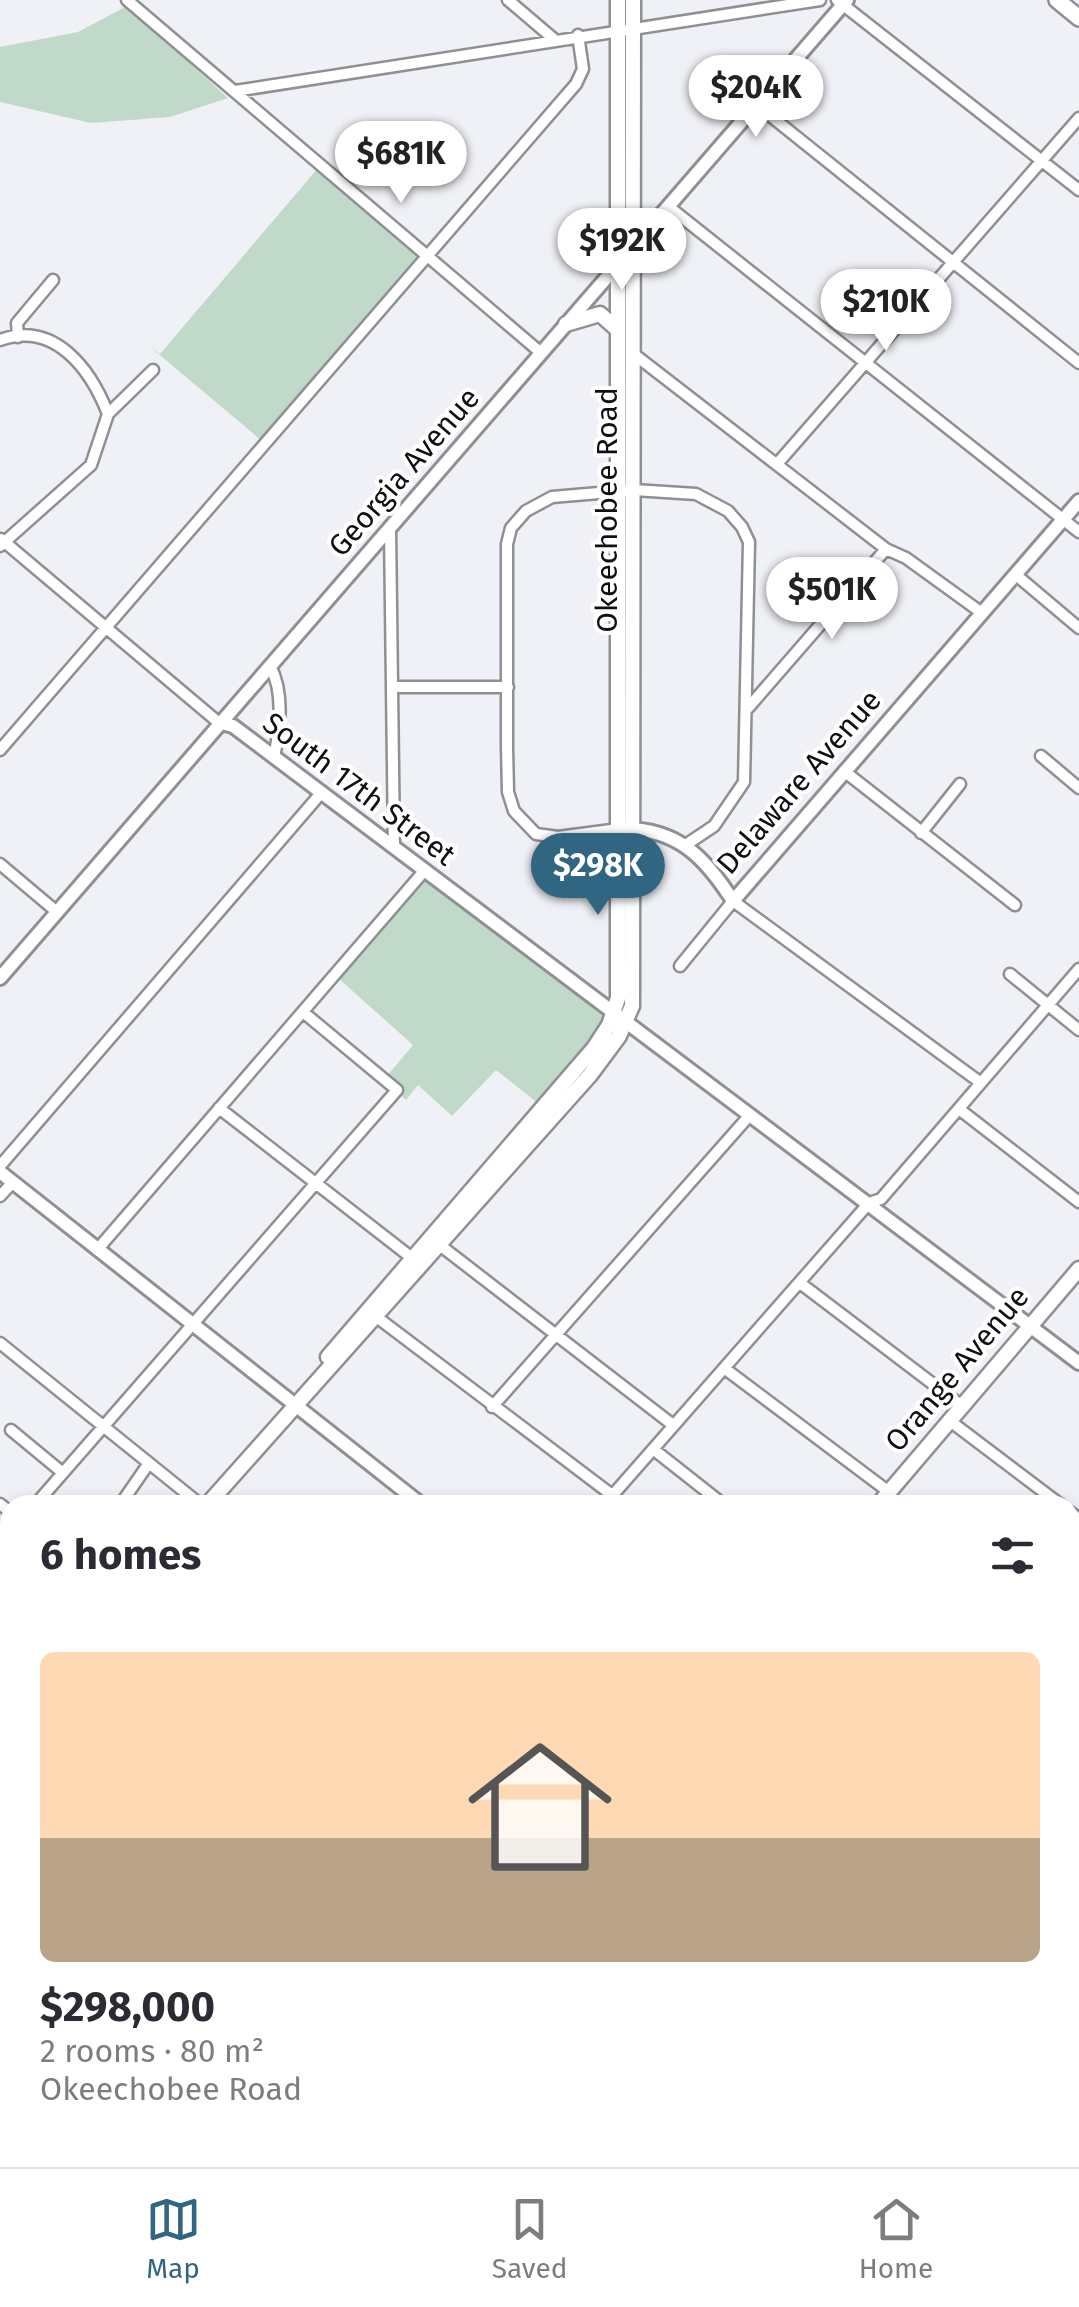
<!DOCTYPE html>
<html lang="en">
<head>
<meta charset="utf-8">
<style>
  body { margin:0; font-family:"Fira Sans",sans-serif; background:#f7f7f7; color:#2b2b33; height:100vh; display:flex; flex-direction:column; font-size:38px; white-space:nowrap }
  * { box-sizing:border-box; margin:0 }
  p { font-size:32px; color:#7c7c81 }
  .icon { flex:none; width:55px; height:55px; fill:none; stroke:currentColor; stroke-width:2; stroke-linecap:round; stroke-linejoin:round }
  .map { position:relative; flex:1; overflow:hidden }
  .details { position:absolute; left:0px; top:1495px; width:1080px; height:672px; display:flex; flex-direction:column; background:#fff; border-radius:30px 30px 0 0; box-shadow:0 5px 15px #0003 }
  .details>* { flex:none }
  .price { position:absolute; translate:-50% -85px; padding:0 22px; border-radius:35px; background:#fff; color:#222; font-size:32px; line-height:65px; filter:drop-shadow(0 2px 5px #0008) }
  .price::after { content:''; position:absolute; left:50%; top:60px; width:30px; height:22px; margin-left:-15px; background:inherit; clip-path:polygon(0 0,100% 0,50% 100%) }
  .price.selected { background:#316682; color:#fff }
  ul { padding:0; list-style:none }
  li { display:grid; align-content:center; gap:20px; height:530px; padding:0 40px }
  li span { display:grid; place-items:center; height:310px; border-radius:15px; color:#555 }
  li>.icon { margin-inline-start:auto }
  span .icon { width:180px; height:180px; fill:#fffc; stroke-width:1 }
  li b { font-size:42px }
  h2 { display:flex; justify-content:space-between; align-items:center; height:120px; padding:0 40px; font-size:42px }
  .tab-bar { display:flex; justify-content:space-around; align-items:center; height:140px; border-top:2px solid #e1e1e2; background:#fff; font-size:28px; color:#7c7c81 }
  .tab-bar a { display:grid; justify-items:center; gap:5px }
  .tab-bar .selected { color:#316682 }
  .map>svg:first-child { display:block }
</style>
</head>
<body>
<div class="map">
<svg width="1079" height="2167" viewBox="0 0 1079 2167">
  <rect width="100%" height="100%" fill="#eff1f6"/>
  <path fill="#c1d9c8" d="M127 6 228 98 170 117 91 123 0 102V47L78 32Z
    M318 168 420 254 261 440 149 346 160 354Z
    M426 876 608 1016 601 1031 539 1104 496 1070 452 1116 418 1085 406 1100 400 1094 403 1089 387 1076 413 1045 338 978Z"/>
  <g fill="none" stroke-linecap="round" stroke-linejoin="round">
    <path stroke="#709cac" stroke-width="9" d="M1070 2095 1079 2089
      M999 2167 1002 2158"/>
    <g stroke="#8e9094" stroke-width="15">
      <path id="minor" d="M127 0 540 352
        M508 0 555 40
        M837 0 1079 190
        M235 91 820 0
        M758 106 1079 363
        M669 207 1079 532
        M18 337 17 323 53 280
        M0 340C55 320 91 370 108 414L91 465 0 546
        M635 355 886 549 906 558 982 613
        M108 414 153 370
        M777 464 1079 118
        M390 528 394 846
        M1 539 218 722
        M1015 574 1079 628
        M270 666C284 691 280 729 274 757
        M394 687H508
        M748 708 886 549
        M0 750 576 84 583 69 578 35
        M1041 756 1079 788
        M844 771 1015 905
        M619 829 558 837 536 834 514 811 508 792 507 747V544L511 528 526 511 552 497 634 490 696 494 728 511 742 527 749 542 744 782 714 826 687 844
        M921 833 960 784
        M0 864 57 912
        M680 966 733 901 981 1083
        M1010 974 1079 1030
        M219 1108 412 1258
        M959 1109 1079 1202
        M0 1166 322 792
        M0 1196 13 1182
        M441 1246 673 1425
        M97 1250 425 870
        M800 1283 962 1406
        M370 1312 612 1495
        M0 1343 201 1505
        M724 1368 889 1492
        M492 1407 749 1116
        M950 1421 1061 1505
        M11 1430 63 1473
        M653 1449 724 1505
        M0 1504 10 1512
        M35 1505 397 1090 303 1012
        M120 1505 149 1463
        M604 1505 869 1203 881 1199 1079 969
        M1070 1512 1079 1519
        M0 1545 10 1533
        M1070 1664 1079 1654
        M0 1668 10 1676
        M1070 1682 1079 1689
        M1070 1855 1079 1862
        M0 1946 10 1934
        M0 2140 10 2128
        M1070 2149 1079 2156
        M672 2158 684 2167
        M931 2158 942 2167
        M0 2166 1 2167
        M135 2167 142 2158
        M621 2167 629 2158"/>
    </g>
    <g stroke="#8e9094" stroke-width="18">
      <path id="tertiary" d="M218 722 233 726 1079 1363
        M625 829C679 829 706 859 733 901L1079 501
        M0 978 847 0
        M0 1172 422 1505
        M0 1833 10 1841
        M1070 2014 1079 2021
        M402 2158 414 2167"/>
    </g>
    <g stroke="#8e9094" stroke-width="19">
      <path id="secondary" d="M632 213 642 221 661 216
        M566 324 600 314 618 330
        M328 1357 594 1048 609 1025 618 998V0
        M207 1505 590 1075 619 1036 632 1006 633 0
        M878 1505 1079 1269
        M0 1746 10 1734
        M305 2167 313 2158"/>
    </g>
    <g stroke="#8e9094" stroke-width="20">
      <path id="primary" d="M1057 0 1079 18"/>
    </g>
    <use href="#minor" stroke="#fff" stroke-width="10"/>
    <use href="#tertiary" stroke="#fff" stroke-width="12"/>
    <use href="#secondary" stroke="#fff" stroke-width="14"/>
    <use href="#primary" stroke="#fff" stroke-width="15"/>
  </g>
  <g text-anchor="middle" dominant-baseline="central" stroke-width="8" stroke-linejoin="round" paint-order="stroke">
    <g font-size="30" fill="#101012" stroke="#fff">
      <text transform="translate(404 472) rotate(-49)">Georgia Avenue</text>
      <text transform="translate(607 510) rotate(-90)">Okeechobee Road</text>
      <text transform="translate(799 782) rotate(-49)">Delaware Avenue</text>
      <text transform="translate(359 789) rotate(37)">South 17th Street</text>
      <text transform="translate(957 1369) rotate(-50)">Orange Avenue</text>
    </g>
  </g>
</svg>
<b class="price" style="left:756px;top:140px">$204K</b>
<b class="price" style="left:401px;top:206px">$681K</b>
<b class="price" style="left:622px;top:293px">$192K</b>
<b class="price" style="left:886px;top:354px">$210K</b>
<b class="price" style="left:832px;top:642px">$501K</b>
<b class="price selected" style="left:598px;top:918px">$298K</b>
<section class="details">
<h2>6 homes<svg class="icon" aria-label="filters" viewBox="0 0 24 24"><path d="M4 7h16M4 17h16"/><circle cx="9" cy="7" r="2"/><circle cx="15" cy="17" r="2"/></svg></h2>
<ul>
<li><span style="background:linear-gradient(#ffd9b3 60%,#b9a48a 0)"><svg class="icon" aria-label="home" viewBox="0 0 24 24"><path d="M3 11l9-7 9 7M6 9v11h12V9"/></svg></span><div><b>$298,000</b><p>2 rooms · 80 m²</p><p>Okeechobee Road</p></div></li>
</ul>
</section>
</div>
<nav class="tab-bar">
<a class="selected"><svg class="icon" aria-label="map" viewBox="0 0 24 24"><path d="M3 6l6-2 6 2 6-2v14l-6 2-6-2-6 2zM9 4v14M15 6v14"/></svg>Map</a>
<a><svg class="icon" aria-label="saved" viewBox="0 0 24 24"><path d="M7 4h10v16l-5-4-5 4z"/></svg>Saved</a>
<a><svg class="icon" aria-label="home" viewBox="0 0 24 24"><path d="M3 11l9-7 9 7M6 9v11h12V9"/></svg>Home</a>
</nav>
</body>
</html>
